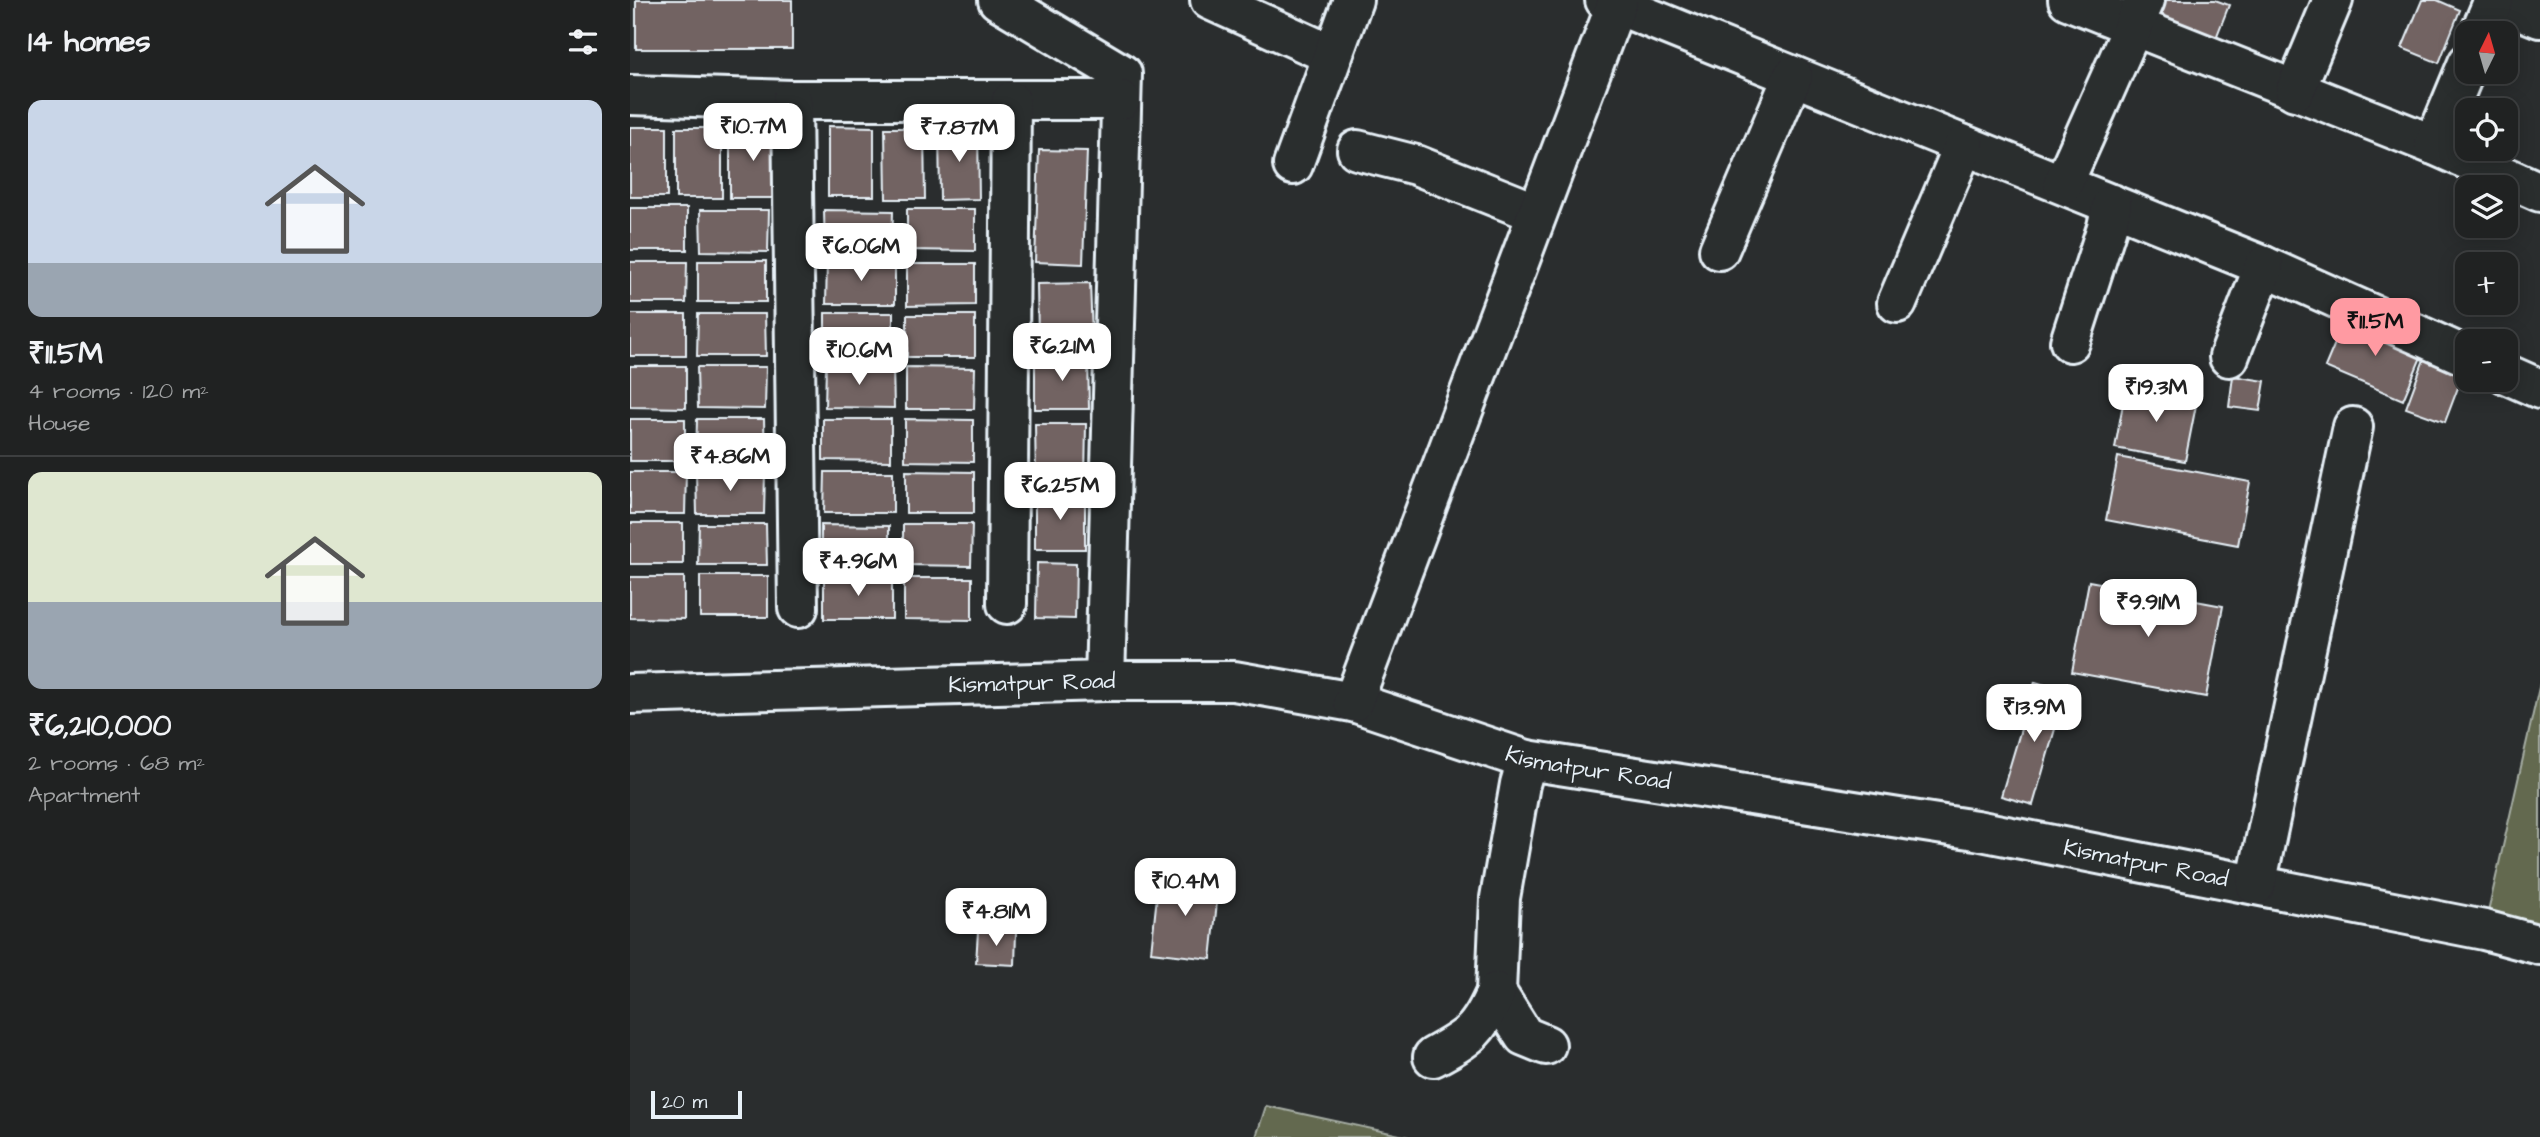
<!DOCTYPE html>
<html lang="en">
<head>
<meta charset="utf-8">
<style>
  body { margin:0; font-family:"Architects Daughter",sans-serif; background:#2d2f2f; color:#f1f3f6; height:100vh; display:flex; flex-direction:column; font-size:26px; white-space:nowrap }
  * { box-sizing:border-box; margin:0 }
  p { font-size:23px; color:#a2a4a5 }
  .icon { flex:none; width:38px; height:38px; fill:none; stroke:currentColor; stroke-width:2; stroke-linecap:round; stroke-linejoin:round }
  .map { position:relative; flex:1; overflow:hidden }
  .drawer { display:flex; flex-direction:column; background:#202222; width:630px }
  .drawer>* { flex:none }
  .needle { width:46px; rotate:5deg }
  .tools { position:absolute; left:1825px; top:21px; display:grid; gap:14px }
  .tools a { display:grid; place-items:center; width:63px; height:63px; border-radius:14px; background:#202222; box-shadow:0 4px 18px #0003,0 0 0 2px #3d3f40; font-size:35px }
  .scale { position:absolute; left:21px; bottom:18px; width:91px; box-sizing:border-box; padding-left:7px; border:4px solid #e8f1f8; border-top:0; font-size:19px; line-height:24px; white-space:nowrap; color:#e8f1f8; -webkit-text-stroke:5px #2a2d2e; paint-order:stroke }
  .price { position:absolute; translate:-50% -60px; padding:0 16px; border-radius:14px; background:#fff; color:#222; font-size:23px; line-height:46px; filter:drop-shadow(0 2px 4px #0008) }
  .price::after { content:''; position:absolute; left:50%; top:42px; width:21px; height:16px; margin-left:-10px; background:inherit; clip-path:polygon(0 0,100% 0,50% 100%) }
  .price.selected { background:#ff9aa2; color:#111 }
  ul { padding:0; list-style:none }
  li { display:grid; align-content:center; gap:14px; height:371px; padding:0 28px }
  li+li { border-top:2px solid #3d3f40 }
  li span { display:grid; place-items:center; height:217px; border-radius:14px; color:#555 }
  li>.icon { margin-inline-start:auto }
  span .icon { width:126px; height:126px; fill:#fffc; stroke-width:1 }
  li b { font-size:30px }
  h2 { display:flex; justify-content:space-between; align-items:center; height:84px; padding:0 28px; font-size:30px }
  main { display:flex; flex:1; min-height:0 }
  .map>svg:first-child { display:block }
</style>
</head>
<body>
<main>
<section class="drawer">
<h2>14 homes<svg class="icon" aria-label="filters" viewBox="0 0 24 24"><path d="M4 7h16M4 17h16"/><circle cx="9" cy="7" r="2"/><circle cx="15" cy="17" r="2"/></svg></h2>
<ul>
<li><span style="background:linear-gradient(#c9d6e8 75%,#9aa5b1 0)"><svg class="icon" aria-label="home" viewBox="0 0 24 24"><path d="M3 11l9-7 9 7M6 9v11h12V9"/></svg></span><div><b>₹11.5M</b><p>4 rooms · 120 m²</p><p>House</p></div></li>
<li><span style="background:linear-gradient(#dfe7d0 60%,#9aa5b1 0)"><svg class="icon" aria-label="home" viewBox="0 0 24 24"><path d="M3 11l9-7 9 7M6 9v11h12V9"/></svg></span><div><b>₹6,210,000</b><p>2 rooms · 68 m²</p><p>Apartment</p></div></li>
</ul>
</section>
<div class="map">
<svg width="1910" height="1137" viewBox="0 0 1910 1137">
  <rect width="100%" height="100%" fill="#2a2d2e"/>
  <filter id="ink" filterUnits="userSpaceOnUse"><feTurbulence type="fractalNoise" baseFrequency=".0143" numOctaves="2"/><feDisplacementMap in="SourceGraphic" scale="14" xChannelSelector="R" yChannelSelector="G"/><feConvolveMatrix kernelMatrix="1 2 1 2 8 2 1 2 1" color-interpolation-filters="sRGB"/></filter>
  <g filter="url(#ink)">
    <path fill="#63694f" stroke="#a6ada4" stroke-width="2" d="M1910 683V945L1854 930Z
      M636 1106 779 1137H626Z"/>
    <path fill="#726462" stroke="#e8f1f8" stroke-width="2" d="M6 0H162V49H6Z
      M1528 0H1585L1599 5 1586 38 1523 12Z
      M1792 0H1807L1830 10 1809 63 1772 48Z
      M198 126 244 127V196H198Z
      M0 127H37V197H0Z
      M46 128H92V198H46Z
      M100 128H146V198H100Z
      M255 128H294L295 199H256Z
      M309 129H348L349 199 310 200Z
      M409 150 457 151 453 264 405 262Z
      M0 208H57V250H0Z
      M277 209H345V251L277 250Z
      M70 210H139L138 252 71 251Z
      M194 210 263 211 262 252H195Z
      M68 261H136V302H68Z
      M0 262H57L56 303H0Z
      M197 262H265V304H196Z
      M277 264H345V305L277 306Z
      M460 283 462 336 408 337 407 284Z
      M195 313H263V355H195Z
      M0 314H56V356H0Z
      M68 314H135L136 356H67Z
      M277 315H345V357H277Z
      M1716 317 1794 350 1773 400 1695 367Z
      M1796 354 1835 369 1815 422 1776 408Z
      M458 356 459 409H405V357Z
      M196 365 263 366 264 408 195 407Z
      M0 366H56V408L0 407Z
      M67 367H136L135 409 68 408Z
      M276 367 345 368 344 409H276Z
      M1603 376 1635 381 1630 411 1599 407Z
      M1496 387 1567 400 1555 461 1485 448Z
      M0 419H55V461H0Z
      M67 419H134L135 461 66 460Z
      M193 419H261V461L193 460Z
      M275 419 343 420V462L275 461Z
      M405 424H456L455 479H406Z
      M1488 457 1620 482 1608 545 1476 520Z
      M276 471 344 472V513H276Z
      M0 472H56L55 514H0Z
      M66 472H135L134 514H67Z
      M195 472H263V513H194Z
      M405 494H455V549H405Z
      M0 523H53V564H0Z
      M69 524H136L137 565H68Z
      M273 524H342L341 566 273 565Z
      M191 525 259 526V567H191Z
      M407 563 446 564 445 619 406 618Z
      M70 576H138V617H70Z
      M0 577H54V619L0 618Z
      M194 577H262V619H194Z
      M274 578H342V620L274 619Z
      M1459 581 1593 606 1576 697 1442 672Z
      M1405 682 1436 691 1403 805 1371 796Z
      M529 877 589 883 581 959 521 952Z
      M348 931 386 932 385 965 346 963Z"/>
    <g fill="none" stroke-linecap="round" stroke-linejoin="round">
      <g stroke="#e8f1f8" stroke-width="44">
        <g id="minor">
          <path d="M368 0 492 74 475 681"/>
          <path d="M580 0 702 55"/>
          <path d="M975 0 1634 266 1838 357"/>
          <path d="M1438 0 1804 145 1910 192"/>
          <path d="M1865 0 1910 18"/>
          <path d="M1850 33 1864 0"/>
          <path d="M1665 91 1703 0"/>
          <path d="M0 95 162 100H491"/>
          <path d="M162 100 168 608"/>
          <path d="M1804 145 1838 63"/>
          <path d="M727 150 786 165 907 213"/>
          <path d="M663 165 723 0"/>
          <path d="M1433 184 1515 0"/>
          <path d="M1089 250 1163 76"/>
          <path d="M1267 303 1334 145"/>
          <path d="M1440 342 1477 227 1482 204"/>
          <path d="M1599 357 1634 266"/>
          <path d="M1876 374 1910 389"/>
          <path d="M377 604 381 101"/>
          <path id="s1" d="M0 694 475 681H604L723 702 897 760 1346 830 1854 930 1910 945"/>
          <path d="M723 702 988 0"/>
          <path d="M897 760 890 784 870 898 866 992 894 1036 916 1045"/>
          <path d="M1626 885 1723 427"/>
          <path d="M803 1057C840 1037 849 1031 866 992"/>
        </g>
      </g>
      <use href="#minor" stroke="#2a2d2e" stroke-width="38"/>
    </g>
  </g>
  <g text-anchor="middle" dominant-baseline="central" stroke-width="5" stroke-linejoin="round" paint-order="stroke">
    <g font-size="23" fill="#e8f1f8" stroke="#2a2d2e">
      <text stroke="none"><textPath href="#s1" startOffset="402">Kismatpur Road</textPath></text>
      <text stroke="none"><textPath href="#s1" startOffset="970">Kismatpur Road</textPath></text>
      <text stroke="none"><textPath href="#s1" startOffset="1536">Kismatpur Road</textPath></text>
    </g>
  </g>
</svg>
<div class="tools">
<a><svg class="needle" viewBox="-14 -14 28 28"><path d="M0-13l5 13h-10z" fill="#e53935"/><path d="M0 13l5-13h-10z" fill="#a2a4a5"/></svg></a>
<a><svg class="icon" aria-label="locate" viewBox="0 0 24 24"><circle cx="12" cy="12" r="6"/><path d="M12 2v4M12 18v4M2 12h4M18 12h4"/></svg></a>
<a><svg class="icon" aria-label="layers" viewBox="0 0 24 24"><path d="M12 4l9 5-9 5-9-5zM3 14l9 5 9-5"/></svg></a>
<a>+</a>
<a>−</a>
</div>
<div class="scale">20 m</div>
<b class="price" style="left:123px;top:163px">₹10.7M</b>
<b class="price" style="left:329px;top:164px">₹7.87M</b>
<b class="price" style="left:231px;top:283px">₹6.06M</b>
<b class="price selected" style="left:1745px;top:358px">₹11.5M</b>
<b class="price" style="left:432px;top:383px">₹6.21M</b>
<b class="price" style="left:229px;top:387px">₹10.6M</b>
<b class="price" style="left:1526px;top:424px">₹19.3M</b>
<b class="price" style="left:100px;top:493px">₹4.86M</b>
<b class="price" style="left:430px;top:522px">₹6.25M</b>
<b class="price" style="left:228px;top:598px">₹4.96M</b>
<b class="price" style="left:1518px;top:639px">₹9.91M</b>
<b class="price" style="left:1404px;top:744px">₹13.9M</b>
<b class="price" style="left:555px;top:918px">₹10.4M</b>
<b class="price" style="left:366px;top:948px">₹4.81M</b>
</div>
</main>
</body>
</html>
